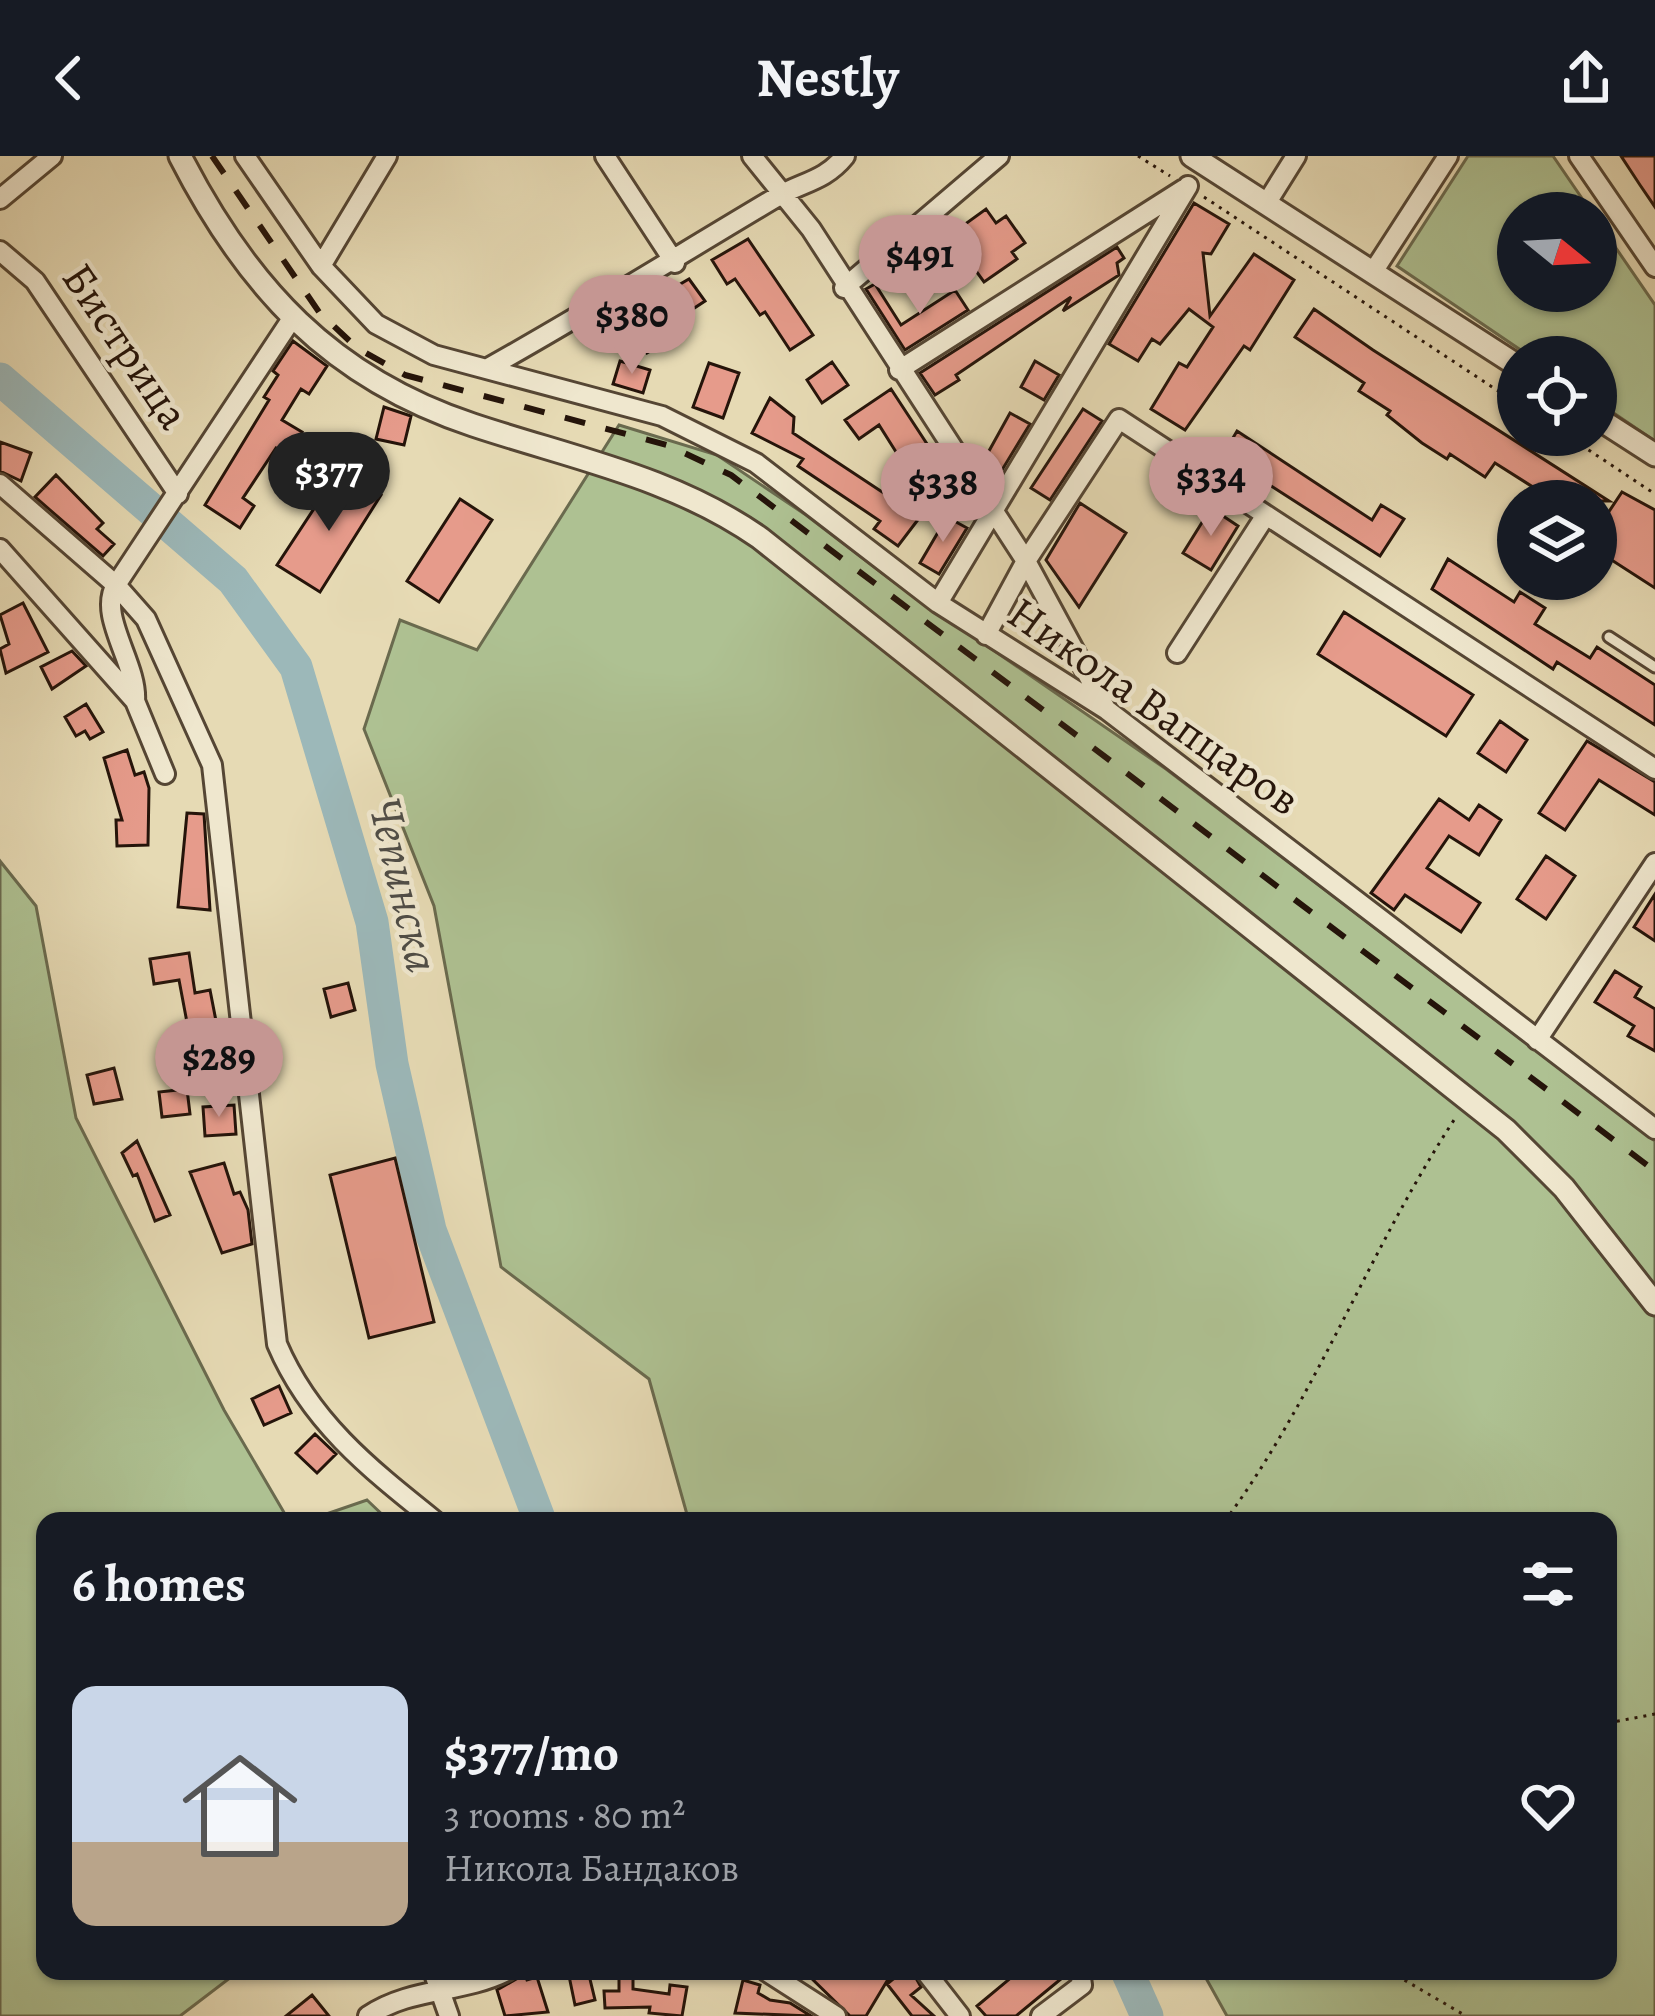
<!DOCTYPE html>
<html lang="en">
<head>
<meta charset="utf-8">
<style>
  body { margin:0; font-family:Alegreya,serif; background:#20242c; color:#f1f3f6; height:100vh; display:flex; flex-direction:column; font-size:45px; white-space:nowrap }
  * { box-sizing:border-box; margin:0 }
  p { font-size:39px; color:#9ea1a6 }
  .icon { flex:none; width:66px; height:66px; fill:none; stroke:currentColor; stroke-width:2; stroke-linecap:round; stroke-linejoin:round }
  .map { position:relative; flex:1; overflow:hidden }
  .drawer { position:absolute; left:36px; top:1356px; width:1581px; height:468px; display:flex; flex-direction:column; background:#171b24; border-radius:24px; box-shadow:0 3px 9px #0004 }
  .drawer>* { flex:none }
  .needle { width:78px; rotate:108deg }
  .buttons { position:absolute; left:1497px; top:36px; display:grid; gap:24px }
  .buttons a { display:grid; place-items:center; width:120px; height:120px; border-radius:50%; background:#171b24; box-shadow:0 3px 9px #0004; font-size:60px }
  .price { position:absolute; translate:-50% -102px; padding:0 27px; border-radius:42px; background:#c59692; color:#111; font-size:39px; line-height:78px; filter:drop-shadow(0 3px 6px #0008) }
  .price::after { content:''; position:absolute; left:50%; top:72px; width:36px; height:27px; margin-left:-18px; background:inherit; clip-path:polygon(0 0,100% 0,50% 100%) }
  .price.on { background:#222; color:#fff }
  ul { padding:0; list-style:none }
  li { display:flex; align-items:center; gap:36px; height:300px; padding:0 36px }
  li span { display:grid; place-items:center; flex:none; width:336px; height:240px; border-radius:24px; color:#555 }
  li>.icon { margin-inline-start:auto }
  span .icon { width:144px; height:144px; fill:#fffc; stroke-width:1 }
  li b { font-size:51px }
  h2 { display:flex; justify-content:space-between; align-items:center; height:144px; padding:0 36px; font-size:51px }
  header { display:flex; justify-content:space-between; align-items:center; height:156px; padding:0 36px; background:#171b24; font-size:54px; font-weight:600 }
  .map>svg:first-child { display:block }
</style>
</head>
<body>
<header><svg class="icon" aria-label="back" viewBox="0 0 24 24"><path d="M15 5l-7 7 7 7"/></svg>Nestly<svg class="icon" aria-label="share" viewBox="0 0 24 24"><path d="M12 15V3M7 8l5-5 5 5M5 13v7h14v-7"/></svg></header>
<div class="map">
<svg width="1655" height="1860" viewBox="0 0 1655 1860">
  <rect width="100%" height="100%" fill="#e6dab4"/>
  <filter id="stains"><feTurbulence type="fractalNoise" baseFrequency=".00167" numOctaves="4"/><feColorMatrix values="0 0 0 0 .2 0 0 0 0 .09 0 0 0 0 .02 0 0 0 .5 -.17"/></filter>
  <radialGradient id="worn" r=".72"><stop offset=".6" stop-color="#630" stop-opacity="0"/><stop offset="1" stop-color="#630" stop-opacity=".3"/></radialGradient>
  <path fill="#aec192" stroke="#6a6a4e" stroke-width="3" d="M1468 0H1553L1592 57H1518V135H1596V63L1655 149V285L1596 245V201H1531L1397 110Z
    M619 269 717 299 806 359 890 423 1166 613 1655 985V1860H1227L1202 1815H1608V1365H693L688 1362 649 1223 501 1111 434 750 364 573 400 464 477 494Z
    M0 705 36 750 76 962 224 1254 289 1365H45V1815H239L180 1860H0Z
    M367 1344 389 1365H306Z"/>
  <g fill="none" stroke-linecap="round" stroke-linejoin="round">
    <path stroke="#9cb8b9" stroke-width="33" d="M0 223 233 424 296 511 372 766 392 908 430 1074 540 1365
      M1127 1815 1147 1860"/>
  </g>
  <path fill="#e69b8b" stroke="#25140a" stroke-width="3" d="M1621 0H1655V51L1640 29Z
    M1194 47 1229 68 1211 98 1203 97 1210 160 1254 98 1294 124 1250 194 1244 190 1185 274 1151 253 1179 207 1187 211 1213 171 1189 153 1160 188 1152 183 1138 205 1109 188Z
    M986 53 996 67 1006 60 1025 87 1012 96 1017 103 984 126 971 108 965 112 957 100 962 97 950 79Z
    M748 83 813 179 790 194 765 156 760 159 735 123 727 128 712 104Z
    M1117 91 1124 102 1117 107 1119 119 1063 155 1071 141 956 219 959 224 935 239 920 217Z
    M689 123 705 145 670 168 677 179 647 197 625 160Z
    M875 128 901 169 955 134 968 154 905 194 866 133Z
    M1314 153 1373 194 1609 345H1555L1495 307 1485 321 1450 298 1447 303 1422 287 1387 259 1390 255 1359 235 1364 227 1295 181Z
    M293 185 327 210 309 238 301 233 282 264 302 276 287 299 276 292 243 342 254 350 240 372 205 349 269 244 264 241 278 219 273 215Z
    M620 205 650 214 643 237 613 228Z
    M1035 205 1059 219 1044 244 1021 231Z
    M832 206 848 229 822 247 807 224Z
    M709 207 739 217 723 262 693 251Z
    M891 233 950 323 924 356 896 312 903 307 879 269 859 283 845 264Z
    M770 242 794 261 793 277 920 361 898 390 874 373 880 365 798 310 803 303 752 277Z
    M384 251 411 260 404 289 376 283Z
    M1083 253 1102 265 1050 344 1031 332Z
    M1010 257 1030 268 1002 314 984 304Z
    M1237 275 1372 364 1381 349 1404 363 1380 400 1223 299Z
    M0 286 31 297 21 325 0 315Z
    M348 318 381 339 320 436 277 409 319 345 328 351Z
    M56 319 103 367 97 373 114 388 103 400 35 341Z
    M1622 336 1655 354V432L1607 401 1596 417V375Z
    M460 343 492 364 439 446 407 425Z
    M1080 347 1126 377 1079 451 1046 404Z
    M1211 352 1238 370 1211 414 1183 397Z
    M947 361 967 372 939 418 920 407Z
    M1448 403 1514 446 1520 436 1545 452 1535 468 1590 502 1597 491 1655 529V569L1557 506 1553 513 1432 433Z
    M23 447 48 496 6 517 0 493 9 488 0 459Z
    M1344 456 1473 539 1446 580 1318 498Z
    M72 495 86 510 52 533 41 511Z
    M86 548 103 576 90 583 85 575 76 580 65 561Z
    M1500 565 1527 584 1506 616 1478 597Z
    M1587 585 1655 626V659L1599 624 1565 674 1539 657Z
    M127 594 135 619 144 616 149 632 148 689 117 690 116 664H122L104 602Z
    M1439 643 1469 664 1479 649 1501 664 1479 699 1449 680 1427 712 1480 747 1461 776 1405 739 1394 754 1371 737Z
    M187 657 204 658 210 754 178 751Z
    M1546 700 1575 720 1546 763 1517 743Z
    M1655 738V785L1634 771Z
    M189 797 195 837 210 834 217 870 203 873 205 915 176 917 175 894 192 893 179 824 154 828 150 803Z
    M1615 815 1641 831 1635 841 1655 853V895L1628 880 1634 870 1595 846Z
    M348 827 355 854 331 861 324 833Z
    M114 912 122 943 94 948 87 919Z
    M187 933 190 958 162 961 159 936Z
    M234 949 236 978 205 980 203 951Z
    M137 985 170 1059 155 1065 137 1018 133 1020 122 997Z
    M395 1002 434 1166 369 1182 330 1019Z
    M224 1007 234 1038 240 1036 248 1054 252 1088 222 1097 190 1016Z
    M279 1230 291 1257 264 1269 252 1243Z
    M315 1278 336 1298 317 1317 296 1297Z
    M568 1815H588L595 1844 575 1849Z
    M804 1815H893L866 1860H850Z
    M903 1815H912L921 1831 911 1839 934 1860H912L887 1828Z
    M1019 1815 1067 1818 1016 1860H986L977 1850Z
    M525 1818 527 1824 537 1821 548 1856 505 1860 497 1834Z
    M619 1820H633V1833L669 1838 670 1829 687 1831 682 1860 649 1857 650 1851 605 1852 604 1835H619Z
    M743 1824 760 1829 758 1837 770 1844 790 1847 811 1860 735 1857Z
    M312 1839 329 1860H286Z"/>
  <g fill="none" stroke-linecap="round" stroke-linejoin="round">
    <g stroke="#554634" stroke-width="15">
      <path id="service" d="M1609 481 1655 511"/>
    </g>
    <g stroke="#554634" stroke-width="24">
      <path id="minor" d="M245 0 321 110 376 168 434 199 662 260 756 307 938 447 1107 554 1655 973
        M605 0 675 107
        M752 0 811 73 1026 405 1105 551
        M1579 0 1655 111
        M0 43 52 0
        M1266 48 1296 0
        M0 95 35 125 178 338
        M321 110 387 0
        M1373 116 1448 0
        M844 132 999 0
        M291 164 116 429 146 463 212 609 277 1188C310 1266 370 1313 435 1365
        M488 212C585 158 679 99 775 42 801 26 824 26 845 0
        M899 214 1184 33
        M0 328 116 429C97 460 138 508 135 545L0 393
        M938 447 1188 30
        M986 479 1026 405 1119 263 1655 613
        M1177 497 1266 359
        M135 545 165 618
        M1537 884 1655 707
        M433 1815 449 1860
        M766 1815 836 1860
        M925 1815 960 1860
        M368 1860C411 1831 461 1838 507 1815
        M1041 1860 1082 1829 1080 1815"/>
    </g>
    <g stroke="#554634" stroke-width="27">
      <path id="tertiary" d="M180 0C247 131 331 222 473 269 572 302 673 321 760 382L1506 974 1564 1032 1655 1148
        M1192 0 1518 210
        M1596 261 1655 299"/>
    </g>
    <path stroke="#25140a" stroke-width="3" stroke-dasharray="3 6" stroke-linecap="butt" d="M1138 0 1170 20
      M1204 41 1518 248
      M1566 279 1655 338
      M1225 1365C1317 1240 1370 1091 1456 961
      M1608 1567 1655 1558
      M1389 1815 1466 1860"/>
    <use href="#service" stroke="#efe7ce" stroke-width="9"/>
    <use href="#minor" stroke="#efe7ce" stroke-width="18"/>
    <use href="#tertiary" stroke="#efe7ce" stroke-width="21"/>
    <path stroke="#25140a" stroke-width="6" stroke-dasharray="21 21" stroke-linecap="butt" d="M212 0 319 156 357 192 405 219 667 289 731 319 1655 1015"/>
  </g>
  <g text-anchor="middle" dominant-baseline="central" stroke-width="9" stroke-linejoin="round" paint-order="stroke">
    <g font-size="45" fill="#25140a" stroke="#efe7ce">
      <text transform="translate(126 190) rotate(56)">Бистрица</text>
      <text transform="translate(1154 550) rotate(35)">Никола Вапцаров</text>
    </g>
    <g font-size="48" font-style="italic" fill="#4f4d47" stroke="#efe7ce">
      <text transform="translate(404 729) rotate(77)">Чепинска</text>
    </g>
  </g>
  <rect width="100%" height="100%" filter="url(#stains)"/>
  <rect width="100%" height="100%" fill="url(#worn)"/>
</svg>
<div class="buttons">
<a><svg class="needle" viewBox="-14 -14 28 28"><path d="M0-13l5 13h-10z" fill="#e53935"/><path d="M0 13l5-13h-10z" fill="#9ea1a6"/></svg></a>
<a><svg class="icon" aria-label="locate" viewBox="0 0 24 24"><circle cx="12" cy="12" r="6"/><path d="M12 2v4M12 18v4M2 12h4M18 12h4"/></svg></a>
<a><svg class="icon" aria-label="layers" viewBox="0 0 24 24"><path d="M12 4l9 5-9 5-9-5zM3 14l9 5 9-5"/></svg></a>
</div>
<b class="price" style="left:920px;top:161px">$491</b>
<b class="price" style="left:632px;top:221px">$380</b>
<b class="price on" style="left:329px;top:378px">$377</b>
<b class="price" style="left:1211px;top:383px">$334</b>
<b class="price" style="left:943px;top:389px">$338</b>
<b class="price" style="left:219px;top:964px">$289</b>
<section class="drawer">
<h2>6 homes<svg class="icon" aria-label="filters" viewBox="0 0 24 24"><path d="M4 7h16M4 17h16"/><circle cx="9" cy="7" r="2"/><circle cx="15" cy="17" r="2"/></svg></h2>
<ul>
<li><span style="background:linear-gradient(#c9d6e8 65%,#b9a48a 0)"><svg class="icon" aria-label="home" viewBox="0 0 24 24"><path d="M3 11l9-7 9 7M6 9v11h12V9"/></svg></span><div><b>$377/mo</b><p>3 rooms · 80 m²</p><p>Никола Бандаков</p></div><svg class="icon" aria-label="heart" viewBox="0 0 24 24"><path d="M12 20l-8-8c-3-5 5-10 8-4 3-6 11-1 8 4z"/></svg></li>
</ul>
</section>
</div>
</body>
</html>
